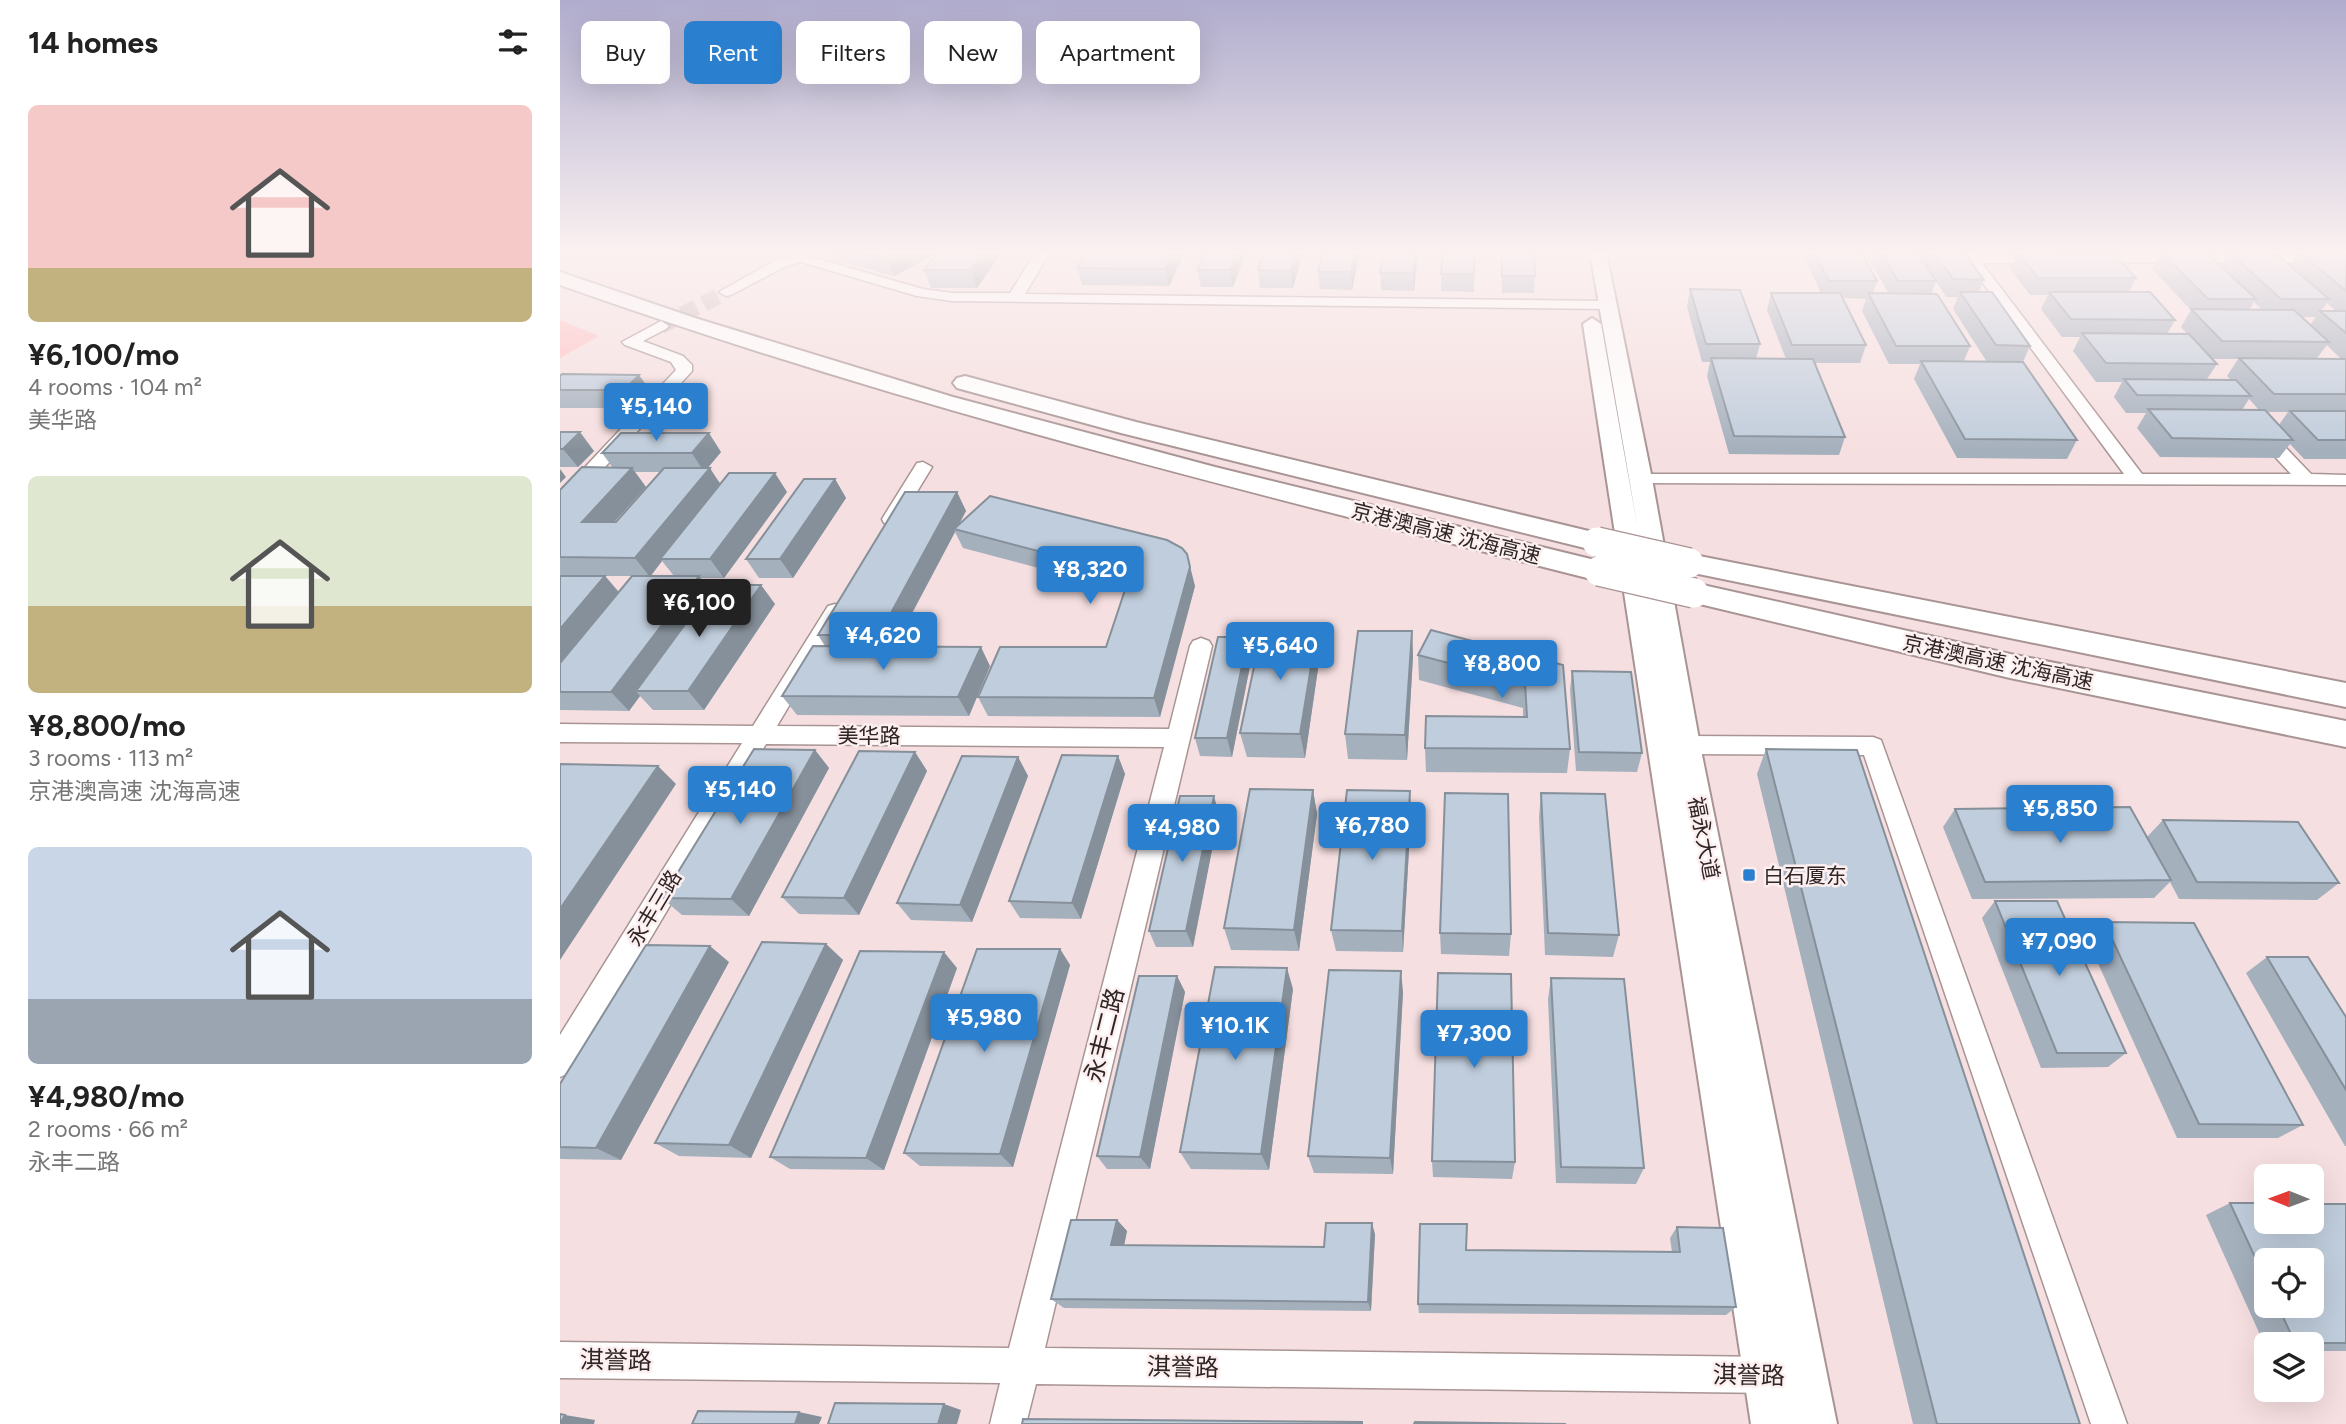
<!DOCTYPE html>
<html lang="en">
<head>
<meta charset="utf-8">
<style>
  body { margin:0; font-family:Figtree,"Noto Sans SC",sans-serif; background:#f6f6f6; color:#222; height:100vh; display:flex; flex-direction:column; font-size:26px; white-space:nowrap }
  * { box-sizing:border-box; margin:0 }
  p { font-size:23px; color:#767676 }
  .icon { flex:none; width:38px; height:38px; fill:none; stroke:currentColor; stroke-width:2; stroke-linecap:round; stroke-linejoin:round }
  .map { position:relative; flex:1; overflow:hidden }
  .panel { display:flex; flex-direction:column; background:#fff; width:560px }
  .panel>* { flex:none }
  .hud { position:absolute; left:21px; top:21px; width:665px; height:63px; display:flex; gap:14px }
  .needle { width:46px; rotate:271deg }
  .tools { position:absolute; left:1694px; top:1164px; display:grid; gap:14px }
  .tools a { display:grid; place-items:center; width:70px; height:70px; border-radius:10px; background:#fff; box-shadow:0 7px 28px #0002; font-size:35px }
  .price { position:absolute; translate:-50% -60px; padding:0 16px; border-radius:7px; background:#2a7fce; color:#fff; font-size:23px; line-height:46px; filter:drop-shadow(0 2px 4px #0008) }
  .price::after { content:''; position:absolute; left:50%; top:42px; width:21px; height:16px; margin-left:-10px; background:inherit; clip-path:polygon(0 0,100% 0,50% 100%) }
  .price.selected { background:#222; color:#fff }
  ul { padding:0; list-style:none }
  li { display:grid; align-content:center; gap:14px; height:371px; padding:0 28px }
  li span { display:grid; place-items:center; height:217px; border-radius:10px; color:#555 }
  li>.icon { margin-inline-start:auto }
  span .icon { width:126px; height:126px; fill:#fffc; stroke-width:1 }
  li b { font-size:30px }
  h2 { display:flex; justify-content:space-between; align-items:center; height:84px; padding:0 28px; font-size:30px }
  .tag { padding:0 24px; border-radius:10px; background:#fff; box-shadow:0 7px 28px #0002; font-size:24px; line-height:63px }
  .tag.selected { background:#2a7fce; color:#fff }
  main { display:flex; flex:1; min-height:0 }
  .map>svg:first-child { display:block }
</style>
</head>
<body>
<main>
<section class="panel">
<h2>14 homes<svg class="icon" aria-label="filters" viewBox="0 0 24 24"><path d="M4 7h16M4 17h16"/><circle cx="9" cy="7" r="2"/><circle cx="15" cy="17" r="2"/></svg></h2>
<ul>
<li><span style="background:linear-gradient(#f6c9c9 75%,#c2b280 0)"><svg class="icon" aria-label="home" viewBox="0 0 24 24"><path d="M3 11l9-7 9 7M6 9v11h12V9"/></svg></span><div><b>¥6,100/mo</b><p>4 rooms · 104 m²</p><p>美华路</p></div></li>
<li><span style="background:linear-gradient(#dfe7d0 60%,#c2b280 0)"><svg class="icon" aria-label="home" viewBox="0 0 24 24"><path d="M3 11l9-7 9 7M6 9v11h12V9"/></svg></span><div><b>¥8,800/mo</b><p>3 rooms · 113 m²</p><p>京港澳高速 沈海高速</p></div></li>
<li><span style="background:linear-gradient(#c9d6e8 70%,#9aa5b1 0)"><svg class="icon" aria-label="home" viewBox="0 0 24 24"><path d="M3 11l9-7 9 7M6 9v11h12V9"/></svg></span><div><b>¥4,980/mo</b><p>2 rooms · 66 m²</p><p>永丰二路</p></div></li>
</ul>
</section>
<div class="map">
<svg width="1786" height="1424" viewBox="0 0 1786 1424">
  <rect width="100%" height="100%" fill="#f6dfe0"/>
  <path fill="#ffbdc0" d="M0 320 39 336 0 358Z"/>
  <g fill="none" stroke-linecap="round" stroke-linejoin="round">
    <path stroke="#cebabb" stroke-width="16" stroke-dasharray="16 8" stroke-linecap="butt" d="M101 326 166 292"/>
    <g stroke="#a99494" stroke-width="3">
      <path id="minor" d="M476 252H490L465 294 1047 301 1054 305 1047 309 392 301 357 296 241 262 226 266 171 295 166 296 159 292 216 260 241 254 363 289 392 293H450Z
        M1400 252H1414L1416 255 1491 256 1493 259 1486 263H1422L1582 474H1731L1691 431 1700 426 1706 427 1751 474 1786 475V485L1075 483 1072 479 1075 475 1081 474H1564Z
        M1527 255H1786V263L1522 262 1520 259Z
        M101 321 109 326 106 329 83 341 123 356 132 365V371L7 509 0 511V494L116 370 111 362 65 345 62 342Z
        M363 462 372 467 338 523 331 525 324 523 322 519 357 463Z
        M275 604 282 606 285 611 217 726 609 729 630 646 633 641 641 638 649 641 652 646 485 1348 1214 1357 1227 1362 1232 1375 1227 1388 1214 1393 476 1384 466 1424H430L440 1383 0 1378V1342L449 1348 604 747 206 744 11 1072 0 1077V1035L182 743 0 742V724L193 726 268 606Z
        M1126 736 1313 737 1321 740 1567 1424H1531L1304 755 1126 754 1118 751 1114 745 1118 739Z"/>
    </g>
    <g stroke="#a99494" stroke-width="4">
      <path id="major" d="M1030 252H1046L1092 479 1140 745 1277 1424H1191L1023 324 1032 318 1041 324 1078 530Z"/>
    </g>
    <g stroke="#a99494" stroke-width="4">
      <path id="highway" d="M0 272 135 318 393 397 655 467 1039 561 1049 564 1054 571 1049 578 1039 581C689 492 340 406 0 285Z
        M405 376 576 422 1037 533 1047 536 1051 542 1047 548 1037 551 561 433 397 388 393 383 397 378Z
        M1129 554 1786 683V707L1119 570 1115 563 1119 556Z
        M1134 583 1450 654 1786 721V747L1450 678 1123 600 1119 593 1123 586Z"/>
    </g>
    <use href="#minor" fill="#fff" fill-rule="evenodd"/>
    <use href="#major" fill="#fff" fill-rule="evenodd"/>
    <use href="#highway" fill="#fff" fill-rule="evenodd"/>
    <g stroke="#a99494" stroke-width="32" stroke-linecap="butt">
      <path id="highway-bridge" d="M1037 542 1129 563
        M1039 571 1134 593"/>
    </g>
    <use href="#highway-bridge" stroke="#fff" stroke-width="29"/>
  </g>
  <path fill="#a5b0bd" fill-rule="evenodd" d="M270 252H373L374 255 334 276 274 260Z
    M378 252H442L417 288H371L364 270Z
    M625 252 609 286 522 285 517 268Z
    M645 252H686L673 287H641L637 270Z
    M743 252 733 288H700L698 270Z
    M800 252 792 290 760 289 758 272Z
    M824 252H858L854 291 821 290 820 273Z
    M915 252 914 292 881 291V274Z
    M941 252H974L975 276 974 293H942Z
    M1244 252H1301L1317 281 1313 293 1329 294 1307 255 1308 252H1357L1376 281 1371 294 1410 346 1404 361 1427 362 1393 309 1398 297H1386L1358 253 1404 252 1424 280 1419 292 1470 346 1463 362 1517 440 1507 459 1397 458 1354 379 1360 364H1329L1302 311 1306 299 1283 298 1306 345 1300 363H1254L1285 437 1279 455 1169 454 1147 376 1150 362H1142L1127 307 1130 289 1200 344 1196 359H1226L1207 310 1211 293H1261L1243 255Z
    M1458 252 1576 278 1569 292 1615 320 1607 334H1627L1621 327 1631 310 1592 269 1601 252 1661 266 1669 252 1730 266 1739 252 1786 254V459H1744L1730 444 1719 458 1600 457 1577 428 1586 413H1566L1554 397 1562 382H1536L1513 351 1520 337H1502L1481 309 1488 295H1470L1450 269ZM1694 302 1702 310H1689ZM1767 303 1776 311H1761ZM1742 317H1756L1750 325ZM1767 345 1781 359 1757 358ZM1652 359H1678L1667 376 1671 380 1647 379 1657 364ZM1689 399 1699 410H1682ZM1707 412H1728L1719 425Z
    M0 376 92 393 77 408H0Z
    M0 432 34 451 18 467H0Z
    M161 452 148 468 161 484 227 492 164 578H140L150 591 215 604 144 710H93L80 696 69 711 0 710V490L53 468 42 453ZM75 472H101L56 522H54L86 487ZM102 561 114 576H90ZM45 576H72L59 592Z
    M275 479 286 498 233 578H199L186 559Z
    M397 492 406 511 399 524 635 586 600 717 428 716 418 697 546 647 565 591 403 548 395 532 335 646 430 666 409 716 237 715 222 696 265 646 258 635Z
    M852 631 853 656 847 760 788 759 785 734Z
    M760 655 745 758 687 757 680 733Z
    M858 655 1003 665 1010 749 1007 773 866 772 865 748 963 717V708L859 680Z
    M692 656 672 757 640 756 635 738Z
    M1012 671 1082 753 1077 772 1016 771 1010 690Z
    M1206 749 1520 1424H1353L1197 774Z
    M255 750 269 768 189 916 122 915 102 898Z
    M355 752 367 771 299 915 239 914 222 897Z
    M558 756 565 774 521 919 460 918 449 901Z
    M458 757 468 776 412 922 351 920 337 903Z
    M753 790 757 814 739 951 671 950 664 928Z
    M981 793 1059 935 1053 957 985 955 979 817Z
    M1395 809 1587 837 1603 820 1779 883 1757 900 1619 899 1610 882 1594 898 1412 899 1383 827Z
    M659 814 633 947H596L589 931Z
    M851 815 843 952 776 951 771 930Z
    M1435 901 1566 1053 1548 1067 1481 1068 1422 918Z
    M1544 922 1743 1125 1718 1138H1617L1527 939Z
    M880 933 951 934 949 956 881 954Z
    M266 944 283 960 191 1158 119 1156 95 1143Z
    M500 949 510 965 453 1167 360 1166 344 1153Z
    M1707 957 1786 1017V1146H1785L1686 973Z
    M169 962 61 1160 0 1159V1084Z
    M397 968 324 1170 230 1169 210 1157Z
    M617 976 625 992 590 1169H547L537 1156Z
    M991 978 1084 1168 1076 1184 996 1183 988 999Z
    M733 989 709 1170 631 1169 620 1152Z
    M843 992 833 1174 754 1173 748 1156Z
    M872 1161 955 1162 952 1179 873 1177Z
    M1670 1203 1786 1204V1351H1752V1344H1706V1348L1646 1215ZM1706 1260 1752 1306H1706Z
    M557 1220 567 1231 564 1245 764 1247 815 1234 811 1311 504 1308 491 1299Z
    M1117 1227 1176 1307 1166 1315 859 1313 858 1304 906 1250 1112 1252 1110 1238Z"/>
  <path fill="#86909a" d="M340 252H373L374 255 334 276 327 259Z
    M424 252H442L417 288 411 270Z
    M613 252H625L609 286 605 269Z
    M677 252H686L673 287 670 270Z
    M736 252H743L733 288 731 271Z
    M795 252H800L792 290 791 272Z
    M856 252H858L854 291 853 273Z
    M79 375 92 393 77 408 64 390Z
    M20 432 34 451 18 467 3 449Z
    M149 433 161 452 144 472 132 453Z
    M72 468 86 487 37 541 22 522Z
    M150 468 162 487 100 559 102 561 90 577 75 558Z
    M0 469 6 477 0 483Z
    M215 473 227 492 164 578 150 559Z
    M275 479 286 498 233 578 220 559Z
    M397 492 406 511 396 530 394 529 395 532 330 654 319 635Z
    M627 554 635 586 600 717 594 698Z
    M45 576 61 595 0 669V629Z
    M139 576 153 595 76 691 80 696 69 711 51 692Z
    M201 585 215 604 144 710 128 691Z
    M757 630 760 655 745 758 740 734Z
    M852 631 853 656 847 760 845 735Z
    M688 637 692 656 672 757 667 738Z
    M421 647 430 666 409 716 398 697Z
    M255 750 269 768 189 916 171 899Z
    M355 752 367 771 299 915 284 898Z
    M558 756 565 774 521 919 512 903Z
    M458 757 468 776 412 922 400 905Z
    M98 766 116 784 0 960V909Z
    M753 790 757 814 739 951 734 930Z
    M850 791 851 815 843 952 842 931Z
    M654 796 659 814 633 947 626 931Z
    M266 944 283 960 191 1158 169 1145Z
    M150 946 169 962 61 1160 36 1148Z
    M500 949 510 965 453 1167 440 1154Z
    M384 952 397 968 324 1170 306 1158Z
    M727 968 733 989 709 1170 701 1154Z
    M841 971 843 992 833 1174 830 1158Z
    M617 976 625 992 590 1169 580 1157Z
    M557 1220 567 1231 562 1256 551 1245Z
    M812 1223 815 1234 811 1311 808 1302Z
    M384 1404 401 1410 397 1424H378Z
    M239 1412 262 1417 259 1424H235Z
    M5 1415 35 1420 34 1424H0Z"/>
  <path fill="#c0cddc" stroke="#86909a" stroke-width="2" d="M300 252H340L327 259Z
    M378 252H424L411 270H364Z
    M526 252H613L605 269 517 268Z
    M645 252H677L670 270H637Z
    M704 252H736L731 271 698 270Z
    M763 252H795L791 272H758Z
    M824 252H856L853 273H820Z
    M883 252H915L914 274H881Z
    M942 252H974L975 276H942Z
    M1254 252H1301L1317 281H1269Z
    M1321 252H1357L1376 281H1338Z
    M1374 252H1404L1424 280 1393 279Z
    M1458 252 1553 253 1576 278H1478Z
    M1601 252H1646L1696 299H1648Z
    M1669 252H1714L1769 299H1721Z
    M1739 252H1784L1786 254V291Z
    M1130 289 1180 290 1200 344H1146Z
    M1400 292H1432L1470 346 1436 345Z
    M1489 292H1590L1615 320 1511 319Z
    M1211 293H1280L1306 345H1232Z
    M1308 293 1377 294 1410 346H1336Z
    M1631 309 1734 310 1769 342 1662 341Z
    M1760 311H1786V333Z
    M1522 333 1629 334 1657 364 1546 363Z
    M1151 358 1253 359 1285 437 1174 436Z
    M1679 358 1786 359V394H1714Z
    M1361 361 1463 362 1517 440 1405 439Z
    M2 374 79 375 64 390H0V376Z
    M1564 379 1676 380 1691 396 1577 395Z
    M1588 409 1705 410 1733 440 1612 438Z
    M1730 411H1786V440H1758Z
    M0 432H20L3 449H0Z
    M61 433H149L132 453H42Z
    M22 467 72 468 22 522H56L104 468H150L75 558 0 557V490Z
    M169 473H215L150 559H100Z
    M244 479H275L220 559H186Z
    M345 492H397L319 635H258Z
    M430 496 607 540 622 548 627 554 630 567 594 698 418 697 440 647H546L570 575 394 529Z
    M0 576H45L0 629Z
    M72 576H139L51 692H0V663Z
    M154 585H201L128 691H76Z
    M702 629 757 630 740 734 680 733Z
    M871 630 1003 665 1010 749 865 748 866 716 967 717 965 683 858 655Z
    M798 631H852L845 735 785 734Z
    M658 637H688L667 738H635Z
    M253 646 421 647 398 697 222 696Z
    M1012 671 1071 672 1082 753 1019 752Z
    M194 749 255 750 171 899 102 898Z
    M1206 749 1297 750 1520 1424H1377Z
    M299 751 355 752 284 898 222 897Z
    M502 755 558 756 512 903 449 901Z
    M402 756 458 757 400 905 337 903Z
    M0 764 98 766 0 909Z
    M690 789 753 790 734 930 664 928Z
    M787 790 850 791 842 931 771 930Z
    M885 793 948 794 951 934 880 933Z
    M981 793 1045 794 1059 935 988 933Z
    M620 796H654L626 931H589Z
    M1570 807 1611 880 1425 882 1395 809Z
    M1603 820 1738 822 1779 883 1637 882Z
    M1435 901H1497L1566 1053H1497Z
    M1544 922 1634 923 1743 1125 1639 1124Z
    M202 942 266 944 169 1145 95 1143Z
    M86 945 150 946 36 1148 0 1147V1084Z
    M417 949H500L440 1154 344 1153Z
    M300 951 384 952 306 1158 210 1157Z
    M1707 957H1748L1786 1017V1090Z
    M655 967 727 968 701 1154 620 1152Z
    M769 970 841 971 830 1158 748 1156Z
    M878 973 951 974 955 1162 872 1161Z
    M579 976H617L580 1157 537 1156Z
    M991 978 1064 979 1084 1168 1001 1167Z
    M1670 1203H1706V1222H1752V1204H1786V1343H1735L1718 1306H1752V1260H1706V1281Z
    M511 1220H557L551 1245 764 1247 766 1223H812L808 1302 491 1299Z
    M860 1224H907L906 1250 1120 1252 1117 1227 1163 1228 1176 1307 858 1304Z
    M275 1403 384 1404 378 1424H268Z
    M138 1411 239 1412 235 1424H132Z
    M0 1414 5 1415 0 1424Z
    M463 1419 802 1422V1424H462Z
    M855 1422 1006 1424H854Z"/>
  <linearGradient id="sky" x2="0" y2="1"><stop stop-color="#b0accd"/><stop offset="0.56" stop-color="#fbf1f1"/><stop offset="1" stop-color="#fbf1f1" stop-opacity="0"/></linearGradient>
  <rect width="1786" height="451" fill="url(#sky)"/>
  <rect fill="#2a7fce" stroke="#fdefef" stroke-width="2.5" x="1182" y="868" width="14" height="14" rx="3.5"/>
  <g text-anchor="middle" dominant-baseline="central" stroke-width="5" stroke-linejoin="round" paint-order="stroke">
    <g font-size="21" fill="#2e2626" stroke="#fdefef">
      <text transform="translate(886 533) rotate(14)">京港澳高速 沈海高速</text>
      <text transform="translate(1438 662) rotate(12)">京港澳高速 沈海高速</text>
      <text x="309" y="735">美华路</text>
      <text transform="translate(1144 838) rotate(79)">福永大道</text>
      <text transform="translate(94 908) rotate(-59)">永丰三路</text>
    </g>
    <g font-size="21" fill="#2e2626" stroke="#fdefef" text-anchor="start">
      <text x="1203" y="875">白石厦东</text>
    </g>
    <g font-size="24" fill="#2e2626" stroke="#fdefef">
      <text transform="translate(544 1035) rotate(-76)">永丰二路</text>
      <text transform="translate(56 1360) rotate(1)">淇誉路</text>
      <text transform="translate(623 1367) rotate(1)">淇誉路</text>
      <text transform="translate(1189 1375) rotate(1)">淇誉路</text>
    </g>
  </g>
</svg>
<div class="tools">
<a><svg class="needle" viewBox="-14 -14 28 28"><path d="M0-13l5 13h-10z" fill="#e53935"/><path d="M0 13l5-13h-10z" fill="#767676"/></svg></a>
<a><svg class="icon" aria-label="locate" viewBox="0 0 24 24"><circle cx="12" cy="12" r="6"/><path d="M12 2v4M12 18v4M2 12h4M18 12h4"/></svg></a>
<a><svg class="icon" aria-label="layers" viewBox="0 0 24 24"><path d="M12 4l9 5-9 5-9-5zM3 14l9 5 9-5"/></svg></a>
</div>
<b class="price" style="left:96px;top:443px">¥5,140</b>
<b class="price" style="left:530px;top:606px">¥8,320</b>
<b class="price selected" style="left:139px;top:639px">¥6,100</b>
<b class="price" style="left:323px;top:672px">¥4,620</b>
<b class="price" style="left:720px;top:682px">¥5,640</b>
<b class="price" style="left:942px;top:700px">¥8,800</b>
<b class="price" style="left:180px;top:826px">¥5,140</b>
<b class="price" style="left:1500px;top:845px">¥5,850</b>
<b class="price" style="left:812px;top:862px">¥6,780</b>
<b class="price" style="left:622px;top:864px">¥4,980</b>
<b class="price" style="left:1499px;top:978px">¥7,090</b>
<b class="price" style="left:424px;top:1054px">¥5,980</b>
<b class="price" style="left:675px;top:1062px">¥10.1K</b>
<b class="price" style="left:914px;top:1070px">¥7,300</b>
<div class="hud">
<a class="tag">Buy</a>
<a class="tag selected">Rent</a>
<a class="tag">Filters</a>
<a class="tag">New</a>
<a class="tag">Apartment</a>
</div>
</div>
</main>
</body>
</html>
